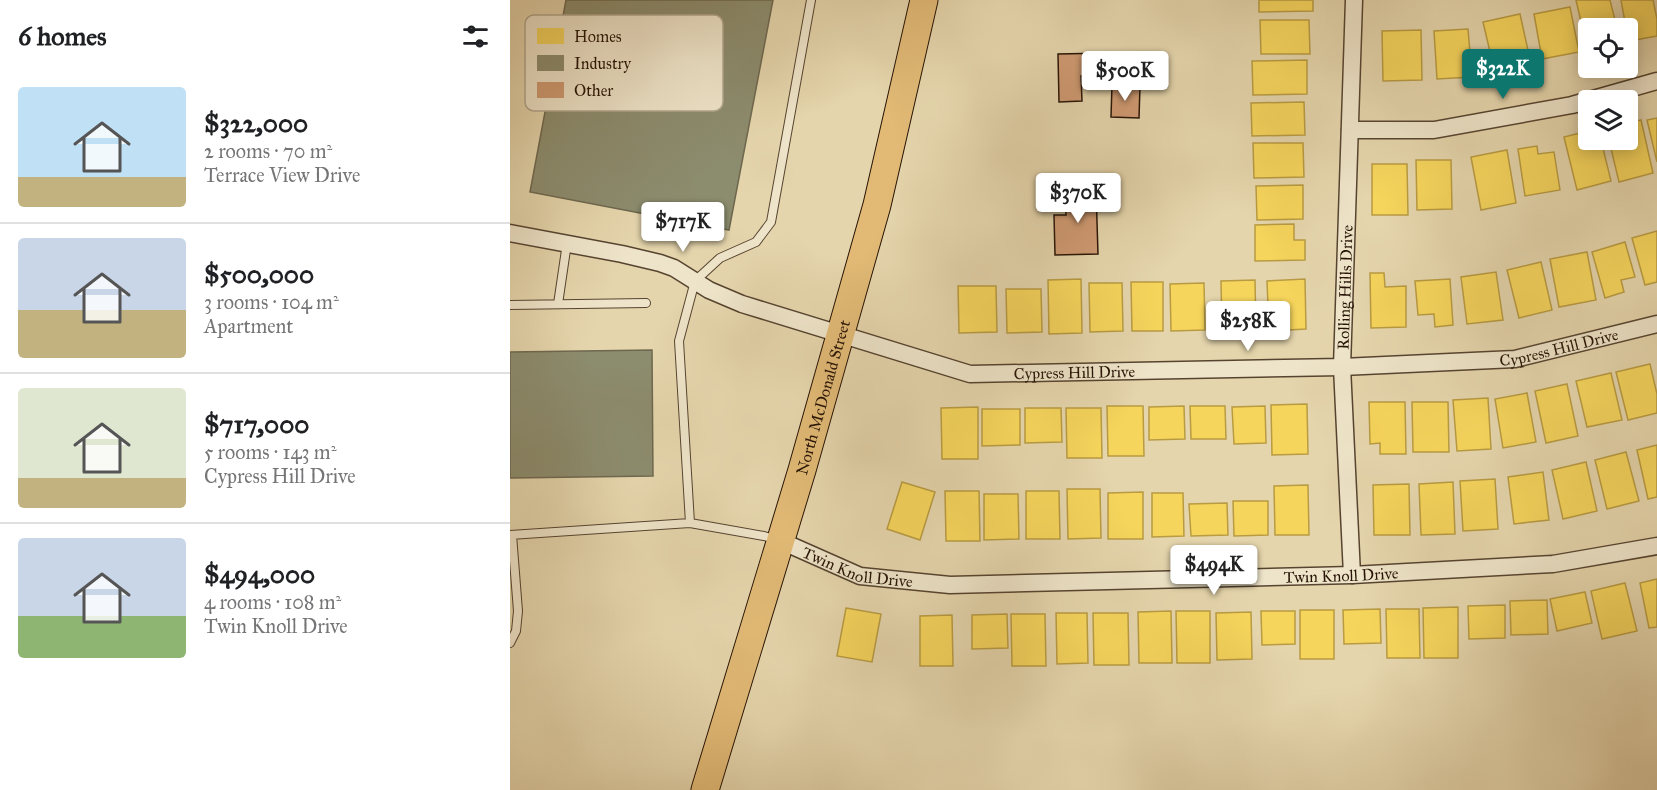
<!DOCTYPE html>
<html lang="en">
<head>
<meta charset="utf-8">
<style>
  body { margin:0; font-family:"IM FELL Great Primer",serif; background:#f2f2f2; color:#202124; height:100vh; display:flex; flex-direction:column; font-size:22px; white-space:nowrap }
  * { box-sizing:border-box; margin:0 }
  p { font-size:20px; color:#757577 }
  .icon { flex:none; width:33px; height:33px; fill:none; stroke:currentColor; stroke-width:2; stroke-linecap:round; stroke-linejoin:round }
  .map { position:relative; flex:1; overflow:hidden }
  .details { display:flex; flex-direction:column; background:#fff; width:510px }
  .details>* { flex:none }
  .controls { position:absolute; left:1068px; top:18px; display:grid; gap:12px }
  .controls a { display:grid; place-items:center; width:60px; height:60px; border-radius:6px; background:#fff; box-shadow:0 3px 15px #0003; font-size:30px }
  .price { position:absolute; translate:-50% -51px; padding:0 14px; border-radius:6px; background:#fff; color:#222; font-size:20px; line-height:39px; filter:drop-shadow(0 2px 3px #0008) }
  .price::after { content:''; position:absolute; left:50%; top:36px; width:18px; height:14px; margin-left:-9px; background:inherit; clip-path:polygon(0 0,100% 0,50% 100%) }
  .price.on { background:#0f766e; color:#fff }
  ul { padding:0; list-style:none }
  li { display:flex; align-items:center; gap:18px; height:150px; padding:0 18px }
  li+li { border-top:2px solid #e0e0e0 }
  li span { display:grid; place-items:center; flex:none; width:168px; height:120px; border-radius:6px; color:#555 }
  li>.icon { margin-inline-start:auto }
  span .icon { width:72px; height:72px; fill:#fffc; stroke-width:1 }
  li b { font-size:26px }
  h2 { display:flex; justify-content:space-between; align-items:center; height:72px; padding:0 18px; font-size:26px }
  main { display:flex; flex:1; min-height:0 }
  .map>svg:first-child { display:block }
</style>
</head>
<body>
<main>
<section class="details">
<h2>6 homes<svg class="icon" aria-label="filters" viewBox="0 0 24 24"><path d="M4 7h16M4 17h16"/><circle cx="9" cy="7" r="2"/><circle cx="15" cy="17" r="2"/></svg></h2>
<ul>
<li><span style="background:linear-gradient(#bfe0f5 75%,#c2b280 0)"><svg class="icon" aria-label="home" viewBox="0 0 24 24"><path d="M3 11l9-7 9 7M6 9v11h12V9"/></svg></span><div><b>$322,000</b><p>2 rooms · 70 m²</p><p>Terrace View Drive</p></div></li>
<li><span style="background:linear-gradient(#c9d6e8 60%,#c2b280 0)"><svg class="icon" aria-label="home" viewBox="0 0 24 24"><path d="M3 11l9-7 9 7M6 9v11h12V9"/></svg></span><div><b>$500,000</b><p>3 rooms · 104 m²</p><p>Apartment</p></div></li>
<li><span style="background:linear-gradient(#dfe7d0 75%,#c2b280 0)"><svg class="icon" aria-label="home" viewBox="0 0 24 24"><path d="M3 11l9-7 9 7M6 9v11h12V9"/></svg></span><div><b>$717,000</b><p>5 rooms · 143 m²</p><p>Cypress Hill Drive</p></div></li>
<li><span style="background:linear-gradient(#c9d6e8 65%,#8fb573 0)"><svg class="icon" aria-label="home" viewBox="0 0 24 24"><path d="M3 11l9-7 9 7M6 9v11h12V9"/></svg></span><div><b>$494,000</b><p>4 rooms · 108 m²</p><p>Twin Knoll Drive</p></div></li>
</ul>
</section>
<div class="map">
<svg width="1147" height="790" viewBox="0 0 1147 790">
  <rect width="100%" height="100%" fill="#e5d5ac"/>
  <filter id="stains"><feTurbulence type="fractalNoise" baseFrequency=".00333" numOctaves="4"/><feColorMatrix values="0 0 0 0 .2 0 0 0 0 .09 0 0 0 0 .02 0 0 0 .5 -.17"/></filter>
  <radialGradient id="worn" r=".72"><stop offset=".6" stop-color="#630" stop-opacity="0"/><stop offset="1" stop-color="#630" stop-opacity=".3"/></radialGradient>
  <path fill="#f6d55c" stroke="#b89b42" stroke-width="1.5" d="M749 0H803V11L749 12Z
    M1066 0H1100L1107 28H1078V52Z
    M1111 0H1143L1147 19V36L1119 41 1118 28H1116Z
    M1060 7 1069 52 1032 59 1024 14Z
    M1010 14 1021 64 985 73 973 22Z
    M750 20H799L800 54H751Z
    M958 29 962 77 927 79 924 31Z
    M911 30 912 80 873 81 872 31Z
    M797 60V94L743 95 742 61Z
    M794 102 795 135 742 136 741 103Z
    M1147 118V162L1137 120Z
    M1131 120 1143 173 1109 182 1099 140H1118V123Z
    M1078 131V140H1091L1101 181 1067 190 1054 137Z
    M743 143H793L794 177 744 178Z
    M1027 146 1028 154 1044 152 1050 190 1015 196 1008 149Z
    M997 150 1006 203 971 210 961 157Z
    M906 160H941L942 209 907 210Z
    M862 164H897L898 215H862Z
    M793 185V219L747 220 746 186Z
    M784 224V240H795V260L745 261V225Z
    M1147 231V282L1135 285 1122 238Z
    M1115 242 1125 277 1111 280 1114 292 1095 298 1082 252Z
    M1077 252 1086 300 1049 307 1040 259Z
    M1031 262 1042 310 1009 318 997 270Z
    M986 272 993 320 957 324 951 277Z
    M860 273H874L875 287 896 286V327L861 328Z
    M571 279 572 333 539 334 538 280Z
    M795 279 796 329 759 331 757 281Z
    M940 279 943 325 925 327 924 314 908 315 905 281Z
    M745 280 746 330 712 331 711 281Z
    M621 282H653V331H622Z
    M579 283H612L613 331 580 332Z
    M694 283 695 330 661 331 660 284Z
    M448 286H486L487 332 449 333Z
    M496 289H531L532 332 497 333Z
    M1140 364 1147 394V413L1118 420 1106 372Z
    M1101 373 1112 420 1077 427 1066 381Z
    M1057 384 1068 436 1036 443 1025 391Z
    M1017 393 1026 442 993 448 985 399Z
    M978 398 981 449 947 451 943 400Z
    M859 402H895L896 454H870V443L860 444Z
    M902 402H938L939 452H903Z
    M797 404 798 454 762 455 761 405Z
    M597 406H633L634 456H598Z
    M674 406 675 439 639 440V407Z
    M680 406H715L716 439H681Z
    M755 406 756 443 724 444 722 407Z
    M468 407V459H432L431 408Z
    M515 408H551L552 442 515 443Z
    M556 408H591L592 458H557Z
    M472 409H510V445L472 446Z
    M1147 445V497L1138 499 1127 450Z
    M1116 452 1129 501 1097 509 1085 460Z
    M1076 462 1087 511 1053 519 1042 470Z
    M1033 472 1039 520 1004 524 998 477Z
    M985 479 988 529 953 531 950 481Z
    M392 482 425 492 410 540 377 529Z
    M943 482 945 534 911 535 909 484Z
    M899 484 900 535H864L863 485Z
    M798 485 799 535H765L764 486Z
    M557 489H590L591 538 558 539Z
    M435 491H469L470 541H436Z
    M516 491H549L550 539H516Z
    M633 492V539H598V493Z
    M642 493H673L674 536 642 537Z
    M474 494H508L509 539 474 540Z
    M723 501H758V535L724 536Z
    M717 503 718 535 681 536 679 504Z
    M1147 579V627L1139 628 1130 583Z
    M1115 583 1127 631 1092 639 1081 591Z
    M1075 592 1082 623 1047 631 1040 599Z
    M1037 600 1038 634 1001 635 1000 601Z
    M995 605V638L959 639 958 606Z
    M948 607V658H914L913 608Z
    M336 608 371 614 362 662 327 656Z
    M870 609 871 643 834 644 833 610Z
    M876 609H909L910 658H877Z
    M790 610H824V659H790Z
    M661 611 662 663H629L628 612Z
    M666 611H700V663H667Z
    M751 611H785V644L752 645Z
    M741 612 742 659 707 660 706 613Z
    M546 613H577L578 663 547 664Z
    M583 613H618L619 665H584Z
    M497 614 498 648 462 649V615Z
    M501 614H535L536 666H502Z
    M442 615 443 666H410V616Z"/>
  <path fill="#8c8c6e" stroke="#6e684f" stroke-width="1.5" d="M56 0H263L219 230 20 192Z
    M142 350 143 476 0 478V352Z"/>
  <path fill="#cf9a72" stroke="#271406" stroke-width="1.5" d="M597 53V75L571 76 572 101 549 102 548 54Z
    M602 85 630 86 629 118 601 117Z
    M586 189 588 254 545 255 544 215H556L555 190Z"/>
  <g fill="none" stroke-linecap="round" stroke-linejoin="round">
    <g stroke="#564430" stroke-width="10">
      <path id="lane" d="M48 304 57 243
        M0 305 136 303
        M0 535 180 523
        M268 540 254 536 180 523 169 341 185 281 210 258 246 242 261 222 301 0
        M0 643 6 631 8 611 2 535"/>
    </g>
    <g stroke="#564430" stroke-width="19">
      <g id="street">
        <path d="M840 130H924L1062 105 1147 81"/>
        <path id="s1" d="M0 233 112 254 150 263 164 268 199 290 232 304 460 374 832 367 1005 359 1147 324"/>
        <path id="s2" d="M271 541 350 576 440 585 842 575 1043 564 1147 546"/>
        <path id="s3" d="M842 575 832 367 844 0"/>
      </g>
    </g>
    <g stroke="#271406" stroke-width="29">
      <g id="primary">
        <path id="s4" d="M195 790 292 470 367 205 414 0"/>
      </g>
    </g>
    <use href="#lane" stroke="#eee4c9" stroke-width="8"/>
    <use href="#street" stroke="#eee4c9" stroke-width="16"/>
    <use href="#primary" stroke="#e2ba76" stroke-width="27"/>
  </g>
  <g text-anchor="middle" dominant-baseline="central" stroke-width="6" stroke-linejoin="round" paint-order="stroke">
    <g font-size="16" fill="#271406" stroke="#eee4c9">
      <text stroke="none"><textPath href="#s3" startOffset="288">Rolling Hills Drive</textPath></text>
      <text stroke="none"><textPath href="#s1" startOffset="1074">Cypress Hill Drive</textPath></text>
      <text stroke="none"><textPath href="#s1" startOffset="588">Cypress Hill Drive</textPath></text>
      <text stroke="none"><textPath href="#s4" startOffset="410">North McDonald Street</textPath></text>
      <text stroke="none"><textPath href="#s2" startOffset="82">Twin Knoll Drive</textPath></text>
      <text stroke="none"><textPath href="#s2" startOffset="568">Twin Knoll Drive</textPath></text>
    </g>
  </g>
  <rect x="15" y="15" width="198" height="96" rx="9" fill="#eee4c9" stroke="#b2a68e" stroke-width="1.5"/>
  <rect x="27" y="28" width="27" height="16" fill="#f6d55c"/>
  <rect x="27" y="55" width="27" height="16" fill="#8c8c6e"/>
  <rect x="27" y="82" width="27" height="16" fill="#cf9a72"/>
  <g font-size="16" fill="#271406">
    <text x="64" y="42">Homes</text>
    <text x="64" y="69">Industry</text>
    <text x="64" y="96">Other</text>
  </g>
  <rect width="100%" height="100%" filter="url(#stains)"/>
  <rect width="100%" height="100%" fill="url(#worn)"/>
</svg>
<div class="controls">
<a><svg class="icon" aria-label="locate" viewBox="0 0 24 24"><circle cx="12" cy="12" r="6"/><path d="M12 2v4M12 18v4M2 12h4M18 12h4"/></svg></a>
<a><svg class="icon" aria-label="layers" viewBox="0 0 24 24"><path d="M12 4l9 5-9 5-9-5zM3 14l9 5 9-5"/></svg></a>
</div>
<b class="price on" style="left:993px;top:100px">$322K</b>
<b class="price" style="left:615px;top:102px">$500K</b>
<b class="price" style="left:568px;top:224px">$370K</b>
<b class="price" style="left:173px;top:253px">$717K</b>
<b class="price" style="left:738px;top:352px">$258K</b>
<b class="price" style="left:704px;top:596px">$494K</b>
</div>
</main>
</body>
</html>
